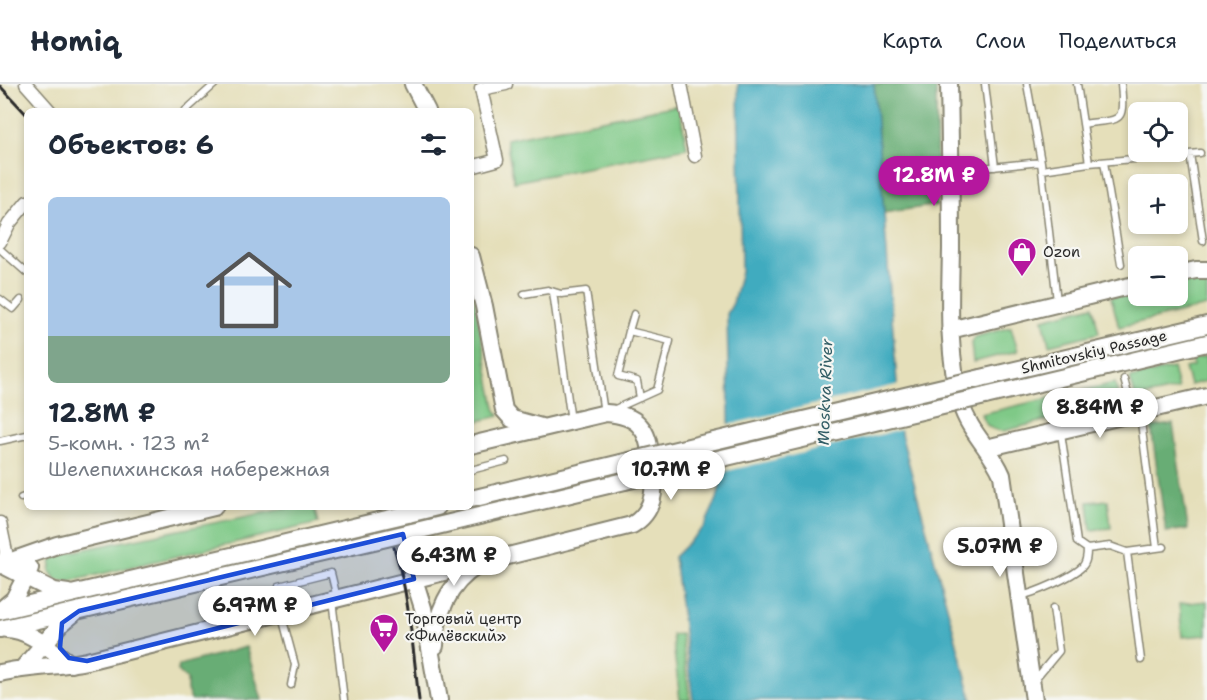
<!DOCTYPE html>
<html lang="ru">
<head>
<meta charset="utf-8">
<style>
  body { margin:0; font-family:"Shantell Sans",sans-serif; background:#f6f6f7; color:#1f2937; height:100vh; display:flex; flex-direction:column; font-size:22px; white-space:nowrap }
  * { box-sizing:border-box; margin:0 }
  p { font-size:20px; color:#747a83 }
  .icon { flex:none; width:33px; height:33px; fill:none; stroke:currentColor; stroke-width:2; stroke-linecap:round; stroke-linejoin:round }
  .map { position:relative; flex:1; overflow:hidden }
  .panel { position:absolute; left:24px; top:24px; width:450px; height:402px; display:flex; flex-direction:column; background:#fff; border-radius:9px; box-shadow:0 3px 9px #0003 }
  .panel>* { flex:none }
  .tools { position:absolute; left:1128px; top:18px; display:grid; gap:12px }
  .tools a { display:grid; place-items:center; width:60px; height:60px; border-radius:9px; background:#fff; box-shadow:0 3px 9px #0003; font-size:30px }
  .price { position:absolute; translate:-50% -51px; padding:0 14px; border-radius:21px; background:#fff; color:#222; font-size:20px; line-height:39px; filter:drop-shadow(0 2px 3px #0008) }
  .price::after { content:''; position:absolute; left:50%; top:36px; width:18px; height:14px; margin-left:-9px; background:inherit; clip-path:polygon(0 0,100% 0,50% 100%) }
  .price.current { background:#b5179e; color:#fff }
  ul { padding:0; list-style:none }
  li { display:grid; align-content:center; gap:12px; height:318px; padding:0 24px }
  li+li { border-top:2px solid #e0e1e3 }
  li span { display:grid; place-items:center; height:186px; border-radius:9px; color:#555 }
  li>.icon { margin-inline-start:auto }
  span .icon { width:108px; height:108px; fill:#fffc; stroke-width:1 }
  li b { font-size:26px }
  h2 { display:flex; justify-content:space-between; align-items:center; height:72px; padding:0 24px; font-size:26px }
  header { display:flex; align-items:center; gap:36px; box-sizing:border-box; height:84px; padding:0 30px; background:#fff; border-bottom:2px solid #e0e1e3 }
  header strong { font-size:28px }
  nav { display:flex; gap:33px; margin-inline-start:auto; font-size:21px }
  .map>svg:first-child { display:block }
</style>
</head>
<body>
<header>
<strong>Homiq</strong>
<nav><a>Карта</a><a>Слои</a><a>Поделиться</a></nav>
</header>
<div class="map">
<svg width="1207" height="616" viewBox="0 0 1207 616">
  <rect width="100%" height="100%" fill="#f6f6f2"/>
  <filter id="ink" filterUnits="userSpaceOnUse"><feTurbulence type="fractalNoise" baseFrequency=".0167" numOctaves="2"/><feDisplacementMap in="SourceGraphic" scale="12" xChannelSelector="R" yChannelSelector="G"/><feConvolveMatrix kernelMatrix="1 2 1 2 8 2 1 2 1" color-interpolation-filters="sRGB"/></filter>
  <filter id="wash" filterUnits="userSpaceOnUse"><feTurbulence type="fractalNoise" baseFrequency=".008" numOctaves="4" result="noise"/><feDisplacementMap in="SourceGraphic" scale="24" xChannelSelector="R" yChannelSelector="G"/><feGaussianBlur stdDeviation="1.35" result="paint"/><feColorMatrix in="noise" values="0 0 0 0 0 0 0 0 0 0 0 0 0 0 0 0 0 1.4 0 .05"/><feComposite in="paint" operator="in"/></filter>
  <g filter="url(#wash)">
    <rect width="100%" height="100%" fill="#e5dfba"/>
    <path fill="#7fc987" stroke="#557a59" stroke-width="1.5" d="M679 21 687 64 514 98 506 55Z
      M1196 195H1207V222L1119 243 1111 213 1138 208V212H1178V199Z
      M472 203 495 324 499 332 471 339Z
      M1093 222 1099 249 1049 261 1043 235Z
      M1011 243 1018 267 973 278 971 259 975 253Z
      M1207 272V297L1190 301 1185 284 1193 282 1192 275Z
      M1173 284 1178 305 1136 314 1130 294Z
      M1115 299 1120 318 1004 347C991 347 985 342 981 330Z
      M1108 416 1111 444 1091 446 1088 418Z
      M293 423H314L318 439 67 498 56 496 50 487 52 476 61 470Z
      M1207 517V551L1182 553 1179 520Z
      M681 550 690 616H680L672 551Z"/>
    <path fill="#67ad74" stroke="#496c50" stroke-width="1.5" d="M874 0H936L937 121 884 129Z
      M1173 340 1188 445 1166 448 1151 343Z
      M246 563 262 616H191L187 606V595L178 587 179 581Z"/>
    <path fill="#40abbf" stroke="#366b75" stroke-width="1.5" d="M738 0H874L901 350 972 616H693L674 473 704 443 717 415 720 401 730 378 727 230 733 219 741 187Z"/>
    <path fill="#e5dfba" d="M900 300 904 345 723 388 727 377V341Z"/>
  </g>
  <g filter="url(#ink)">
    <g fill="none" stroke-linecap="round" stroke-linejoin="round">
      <g stroke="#888572" stroke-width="9">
        <path id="lane" d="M985 0 995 83
          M185 27 215 0
          M1083 40C1121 34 1125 42 1121 0
          M1190 70 1203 157
          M1041 78 1057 217
          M1104 78 1121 180
          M1089 79 1200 69
          M1042 86 1089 79 1077 0
          M952 87 1041 78 1027 0
          M0 165 27 189
          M553 208 571 337
          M524 210 548 206 561 210 586 207 604 329
          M0 215 13 225 21 216
          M629 247 618 292 637 297 640 314
          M1124 295 1133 329
          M615 325 657 306 670 257 629 247 634 230
          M1140 330 1157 464
          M1061 349 1077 458 1087 465
          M0 357 27 351
          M471 386 506 377
          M21 414 27 412
          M1127 468 1141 576
          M1020 512C1035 509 1072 493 1082 483 1087 478 1087 471 1087 465L1110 462 1127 468 1164 463
          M332 516 344 616
          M285 526 279 502 331 489 337 514
          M281 529 295 581 291 601
          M1034 597 1059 567 1053 524"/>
      </g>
      <g stroke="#888572" stroke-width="15">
        <path id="street" d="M26 0 50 27
          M681 0 695 72
          M471 83 497 76 481 5 506 0
          M0 158 9 140 27 118
          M0 439 6 468 3 481"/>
      </g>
      <g stroke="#888572" stroke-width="20">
        <path id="secondary" d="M413 0 427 27
          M949 0C950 55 951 110 951 165 950 217 947 270 961 320 969 348 991 365 1002 391L1034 616
          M471 172 484 222 504 326 512 335 541 343
          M1178 190 1196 186H1207
          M950 246 1138 200
          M981 294 1207 241
          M985 312 1207 259
          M986 364 1207 312
          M471 415 621 379
          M397 423 414 495 423 524 439 616
          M408 430 437 423
          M412 448 625 397
          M0 481 57 461 214 423
          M3 481 54 507 68 509
          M1 526 14 515 30 484
          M0 527 374 438
          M0 545 378 456
          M6 545C30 545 52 567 71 580
          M435 562C435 531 449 499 477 482
          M23 584 62 539 73 530
          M0 589C29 582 58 583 87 577L632 441C658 426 655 398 651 373 649 362 648 351 640 342 632 332 618 330 606 329L471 361"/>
      </g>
      <use href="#lane" stroke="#fff" stroke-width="6"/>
      <use href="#street" stroke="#fff" stroke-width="12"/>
      <use href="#secondary" stroke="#fff" stroke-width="16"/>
      <path stroke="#2b2b2b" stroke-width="3" d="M0 2 27 31
        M378 423C408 483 411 550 419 616"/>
      <g stroke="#888572" stroke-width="20" stroke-linecap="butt">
        <path id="secondary-bridge" d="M621 379 981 294
          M625 397 985 312
          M374 438 408 430
          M378 456 412 448"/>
      </g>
      <use href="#secondary-bridge" stroke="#fff" stroke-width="16"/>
    </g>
  </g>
  <path fill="#1d4ed8" fill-opacity="0.2" stroke="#1d4ed8" stroke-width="4.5" stroke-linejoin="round" d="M403 450 414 495 87 577 69 574 60 564 62 539 79 527Z"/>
  <defs>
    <g id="shop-pin" transform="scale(1.5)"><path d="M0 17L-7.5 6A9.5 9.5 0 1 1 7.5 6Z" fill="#b5179e" stroke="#f6f6f2"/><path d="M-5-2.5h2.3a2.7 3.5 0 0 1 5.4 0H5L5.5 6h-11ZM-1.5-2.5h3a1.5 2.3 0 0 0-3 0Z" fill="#fff"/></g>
    <g id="supermarket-pin" transform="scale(1.5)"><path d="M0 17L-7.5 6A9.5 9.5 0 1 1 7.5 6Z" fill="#b5179e" stroke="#f6f6f2"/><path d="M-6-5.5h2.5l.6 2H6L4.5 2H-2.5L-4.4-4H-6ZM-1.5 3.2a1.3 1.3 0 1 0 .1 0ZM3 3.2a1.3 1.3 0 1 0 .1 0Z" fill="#fff"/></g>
  </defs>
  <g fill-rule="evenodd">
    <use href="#shop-pin" x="1022" y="168"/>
    <use href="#supermarket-pin" x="384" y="544"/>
  </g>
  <g text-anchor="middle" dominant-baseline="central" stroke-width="4.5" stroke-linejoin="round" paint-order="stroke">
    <g font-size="15" fill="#2b2b2b" stroke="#f6f6f2" text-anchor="start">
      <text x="1043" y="168">Ozon</text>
      <text x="405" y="535">Торговый центр<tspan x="405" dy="17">«Филёвский»</tspan></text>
    </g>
    <g font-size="15" fill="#2b2b2b" stroke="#f6f6f2">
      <text transform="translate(1094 268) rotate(-13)">Shmitovskiy Passage</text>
    </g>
    <g font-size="16" font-style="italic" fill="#335e66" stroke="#f6f6f2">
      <text transform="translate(825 308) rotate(-88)">Moskva River</text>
    </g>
  </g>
</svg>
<div class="tools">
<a><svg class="icon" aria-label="locate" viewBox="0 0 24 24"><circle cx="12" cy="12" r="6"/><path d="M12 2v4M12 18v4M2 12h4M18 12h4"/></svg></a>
<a>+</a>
<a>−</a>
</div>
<b class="price current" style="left:934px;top:123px">12.8M ₽</b>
<b class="price" style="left:1100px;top:355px">8.84M ₽</b>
<b class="price" style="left:671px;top:417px">10.7M ₽</b>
<b class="price" style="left:1000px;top:494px">5.07M ₽</b>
<b class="price" style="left:454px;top:503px">6.43M ₽</b>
<b class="price" style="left:255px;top:553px">6.97M ₽</b>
<section class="panel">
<h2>Объектов: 6<svg class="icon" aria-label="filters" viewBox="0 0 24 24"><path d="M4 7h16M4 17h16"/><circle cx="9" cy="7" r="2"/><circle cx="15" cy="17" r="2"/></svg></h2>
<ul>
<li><span style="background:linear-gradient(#a9c7e8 75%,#7fa58c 0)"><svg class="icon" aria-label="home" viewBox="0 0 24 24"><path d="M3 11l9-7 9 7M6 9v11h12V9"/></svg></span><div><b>12.8M ₽</b><p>5-комн. · 123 m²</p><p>Шелепихинская набережная</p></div></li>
</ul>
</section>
</div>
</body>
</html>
